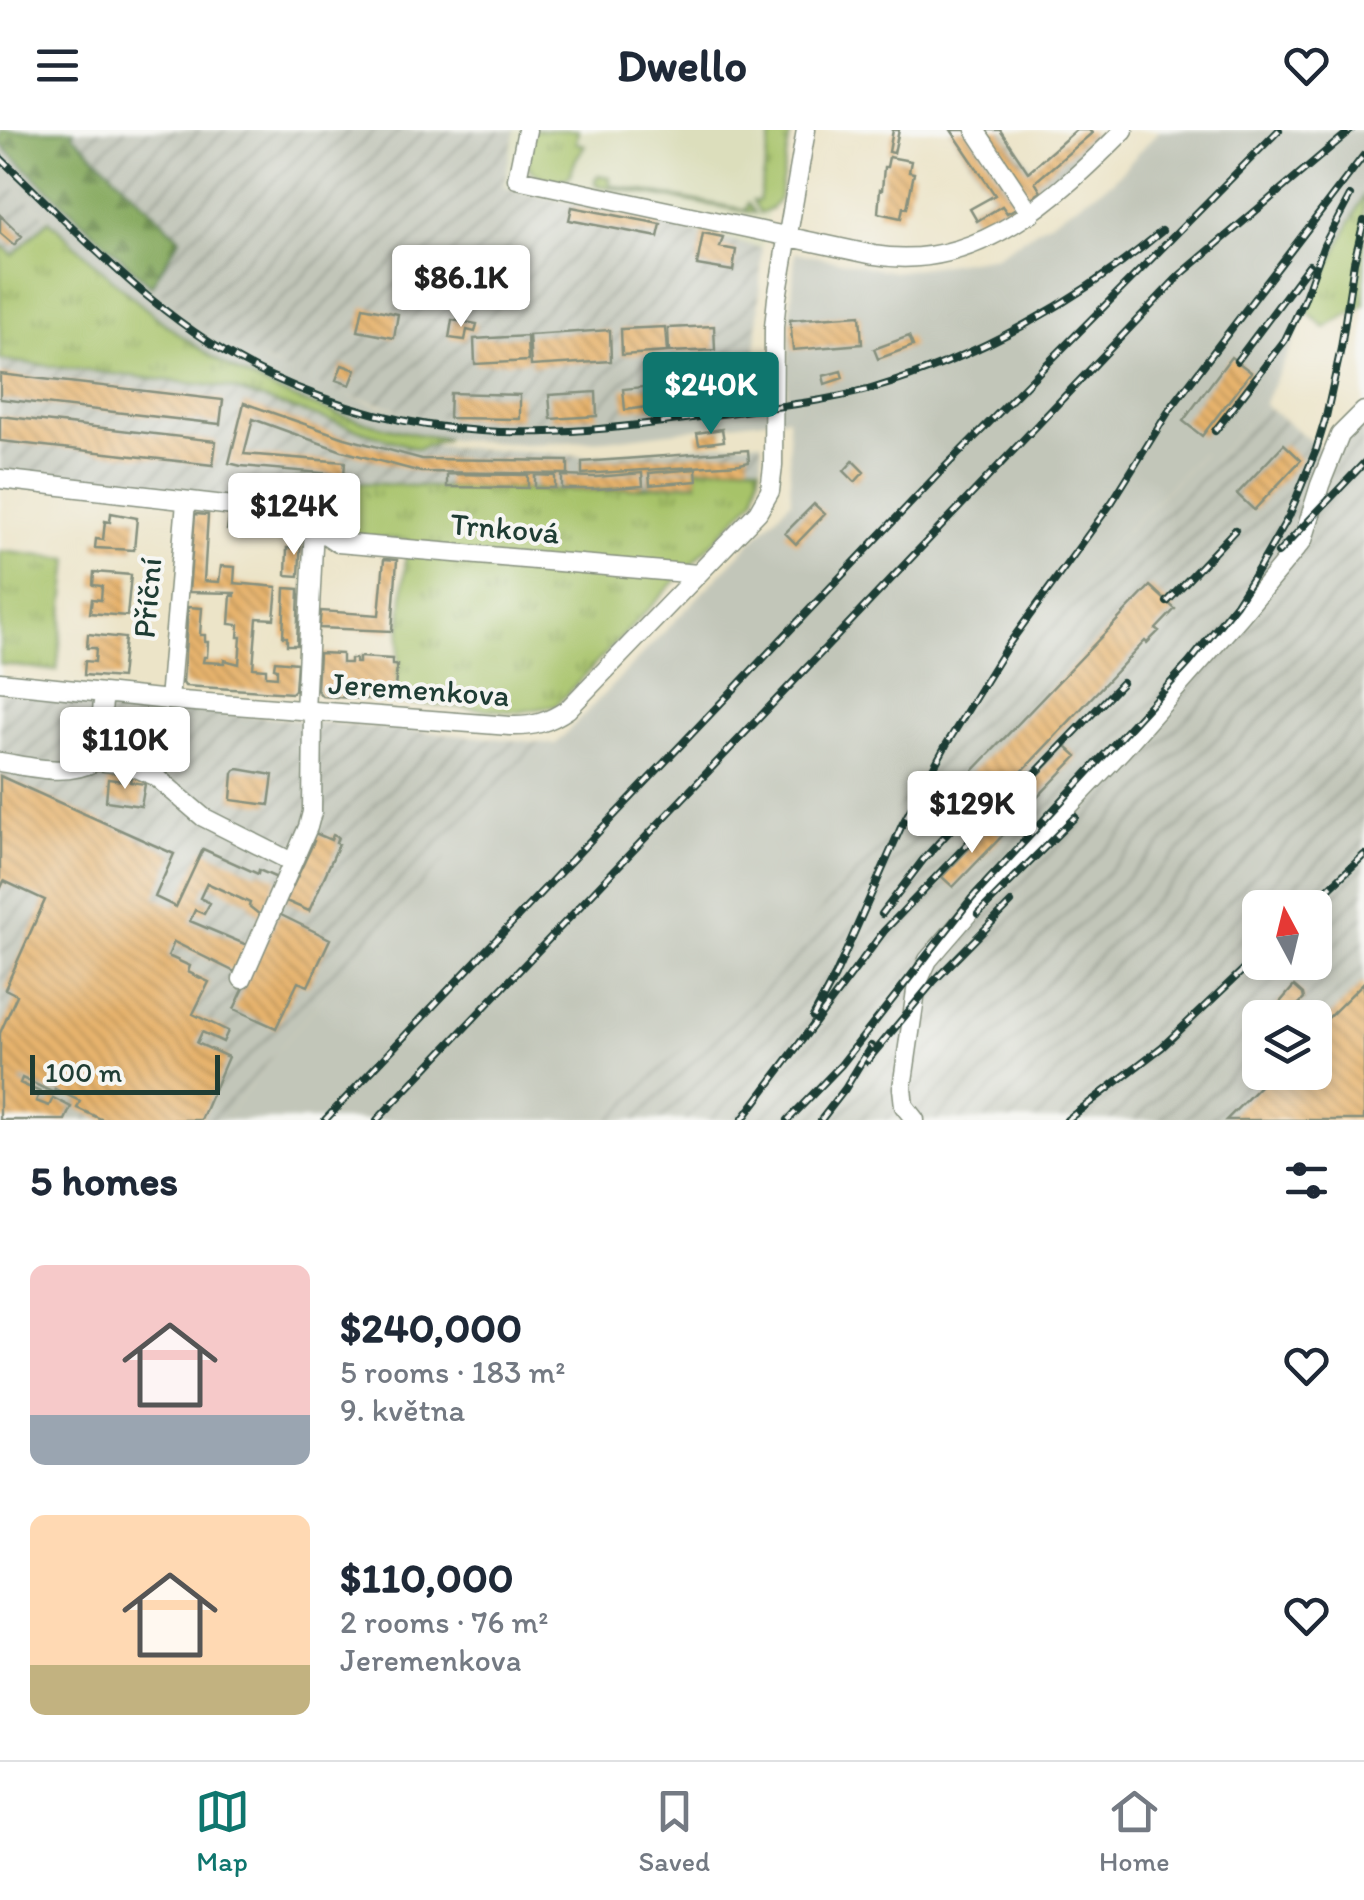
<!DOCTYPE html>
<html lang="en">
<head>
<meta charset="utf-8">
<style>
  body { margin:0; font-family:Itim,sans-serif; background:#f6f6f7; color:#1f2937; height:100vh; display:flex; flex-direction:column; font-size:38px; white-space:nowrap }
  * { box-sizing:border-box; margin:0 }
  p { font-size:32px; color:#747a83 }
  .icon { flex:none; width:55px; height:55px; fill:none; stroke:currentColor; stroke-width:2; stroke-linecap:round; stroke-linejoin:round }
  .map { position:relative; height:990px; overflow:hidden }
  .panel { display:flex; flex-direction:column; background:#fff; flex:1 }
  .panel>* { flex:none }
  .needle { width:65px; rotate:353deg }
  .controls { position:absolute; left:1242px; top:760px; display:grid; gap:20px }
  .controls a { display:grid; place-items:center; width:90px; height:90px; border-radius:15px; background:#fff; box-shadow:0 5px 15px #0003; font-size:50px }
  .scale { position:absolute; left:30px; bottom:25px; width:190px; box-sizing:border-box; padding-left:10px; border:5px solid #1f3d34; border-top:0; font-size:28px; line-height:35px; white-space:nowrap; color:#1f3d34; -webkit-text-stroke:8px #f6f6f2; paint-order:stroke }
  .price { position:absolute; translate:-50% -85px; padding:0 22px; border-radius:10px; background:#fff; color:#222; font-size:32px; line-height:65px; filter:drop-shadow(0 2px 5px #0008) }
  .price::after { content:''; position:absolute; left:50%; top:60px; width:30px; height:22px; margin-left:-15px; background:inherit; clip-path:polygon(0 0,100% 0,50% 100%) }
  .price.selected { background:#0f766e; color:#fff }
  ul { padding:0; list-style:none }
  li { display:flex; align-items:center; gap:30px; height:250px; padding:0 30px }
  li span { display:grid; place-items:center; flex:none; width:280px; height:200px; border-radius:15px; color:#555 }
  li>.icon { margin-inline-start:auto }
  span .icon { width:120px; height:120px; fill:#fffc; stroke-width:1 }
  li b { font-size:42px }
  h2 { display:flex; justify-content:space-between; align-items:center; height:120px; padding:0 30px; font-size:42px }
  header { display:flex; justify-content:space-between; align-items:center; height:130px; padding:0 30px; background:#fff; font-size:45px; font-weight:700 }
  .tab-bar { display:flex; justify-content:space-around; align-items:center; height:140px; border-top:2px solid #e0e1e3; background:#fff; font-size:28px; color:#747a83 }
  .tab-bar a { display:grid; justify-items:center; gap:5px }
  .tab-bar .selected { color:#0f766e }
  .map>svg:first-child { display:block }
</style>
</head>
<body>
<header><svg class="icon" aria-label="menu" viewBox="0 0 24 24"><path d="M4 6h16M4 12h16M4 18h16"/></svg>Dwello<svg class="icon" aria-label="heart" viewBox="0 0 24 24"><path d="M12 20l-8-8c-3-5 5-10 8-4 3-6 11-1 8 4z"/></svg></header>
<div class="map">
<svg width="1364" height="990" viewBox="0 0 1364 990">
  <defs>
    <pattern id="industrial-furrows" width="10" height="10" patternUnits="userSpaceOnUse" patternTransform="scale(2.5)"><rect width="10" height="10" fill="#c2c6b9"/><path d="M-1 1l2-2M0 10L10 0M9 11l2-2" fill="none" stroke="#9da297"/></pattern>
    <pattern id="grass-tufts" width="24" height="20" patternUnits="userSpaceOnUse" patternTransform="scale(2.5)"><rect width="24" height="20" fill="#a7c369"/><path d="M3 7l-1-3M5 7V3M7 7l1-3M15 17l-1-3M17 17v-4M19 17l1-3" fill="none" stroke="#87a057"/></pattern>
    <pattern id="forest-firs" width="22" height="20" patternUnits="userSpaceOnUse" patternTransform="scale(2.5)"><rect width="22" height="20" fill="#85a95d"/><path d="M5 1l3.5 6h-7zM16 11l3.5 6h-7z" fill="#6c8b4e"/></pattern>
    <pattern id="building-back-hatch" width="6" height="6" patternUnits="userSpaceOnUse" patternTransform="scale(2.5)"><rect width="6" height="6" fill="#e7b36d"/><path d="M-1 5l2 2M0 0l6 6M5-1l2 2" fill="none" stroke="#bb935a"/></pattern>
  </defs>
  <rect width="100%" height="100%" fill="#f6f6f2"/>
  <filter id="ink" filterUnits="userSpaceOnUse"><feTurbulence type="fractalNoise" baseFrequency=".01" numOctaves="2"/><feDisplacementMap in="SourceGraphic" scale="20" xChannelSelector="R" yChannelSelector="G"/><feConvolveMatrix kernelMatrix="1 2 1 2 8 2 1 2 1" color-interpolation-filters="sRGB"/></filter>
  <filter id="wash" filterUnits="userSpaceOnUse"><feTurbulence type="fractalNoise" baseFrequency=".0048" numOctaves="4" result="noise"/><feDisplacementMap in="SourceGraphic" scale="40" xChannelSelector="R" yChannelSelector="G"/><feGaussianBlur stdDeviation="2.25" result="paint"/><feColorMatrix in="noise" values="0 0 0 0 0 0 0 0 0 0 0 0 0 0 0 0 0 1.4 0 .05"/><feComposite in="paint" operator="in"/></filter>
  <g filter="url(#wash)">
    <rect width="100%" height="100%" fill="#ece4c8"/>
    <path fill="#dcdebc" d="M515 0H790L768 85 762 118 503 57Z"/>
    <path fill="url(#industrial-furrows)" fill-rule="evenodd" d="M74 0H515L503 57 762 118 753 269 604 289 525 293 450 288 415 283 344 265 309 252 238 218 208 200 151 156 179 108 72 4Z
      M949 0H1005L1032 38 1076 0H1089L1101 14 1033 75 979 104 967 80 991 64Z
      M0 43 49 90 13 125 0 114Z
      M0 230 229 258 418 319 432 316 586 326 761 311 762 334 697 339 698 353 596 361 447 358 297 349 293 378 0 341Z
      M1264 274 1322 320 1364 277V990H602L767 842 861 732 992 536 1204 323 1213 331ZM1260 778H1315V832H1260ZM1260 888H1315V942H1260Z
      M0 562 556 614 454 719 274 925 224 990H0Z"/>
    <path fill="#c2c6b9" d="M1160 0H1364V64L1264 274 1212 332 1203 323 992 536 861 732 767 842 602 990H224L274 925 454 719 791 371 788 287 606 310 525 314 447 309 411 304 337 285 262 254 197 217 165 194 98 136 0 43V14L151 156 209 200 271 235 344 265 380 276 450 288 525 293 604 289 786 264 795 122 894 142 996 126 1112 52Z"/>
    <path fill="url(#grass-tufts)" stroke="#63804e" stroke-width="2.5" d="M533 0H578L576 13 585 15 576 29 569 47C556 53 538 48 529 38L528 29Z
      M772 0H791L779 69 772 78 760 83 753 71H759Z
      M598 46 610 48V55L746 80 748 73 755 83 596 55 595 49Z
      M1364 64V175L1325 198 1307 182Z
      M49 90C96 134 142 180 196 216 271 267 358 296 447 309L418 319 229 258 0 230V114L13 125Z
      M749 334 760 336 755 368 743 381 555 576 519 582 395 572 407 410 343 406 296 349 447 358 596 361 697 353 696 339Z
      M0 421 69 429 57 541 0 534Z"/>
    <path fill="url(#forest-firs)" stroke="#527348" stroke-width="2.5" d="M0 0H74L73 5 180 108 151 156 0 14Z"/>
    <g id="blocks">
      <path fill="url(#building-back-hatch)" d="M893 0H899L894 23 889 22Z
        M951 0H966L1018 77 1007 83 1002 76 977 91 970 79 995 65Z
        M986 0H1000L1028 42 1076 0H1089L1092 3 1035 52 1041 62 1031 68Z
        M889 27 911 31 909 42 914 43 907 78 903 77 901 88 878 83 880 59 882 60 884 37H887Z
        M572 77 661 94 658 107 569 90Z
        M0 85 22 106 14 115 0 103Z
        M703 103 723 107 720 117 736 120 733 141 697 135Z
        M363 177 398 184 394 208 358 201Z
        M860 185 862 214 793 220 790 190Z
        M452 190 477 194 475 202 467 200 465 210 449 208Z
        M714 196 715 220 669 222 668 198Z
        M665 197 667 222 622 225 621 199Z
        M610 200 611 231 531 236 529 205Z
        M527 206 528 231 475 234 474 209Z
        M909 206 913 216 878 229 874 219Z
        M1231 227 1251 242 1202 306 1183 291Z
        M342 235 356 240 350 255 336 250Z
        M841 241 843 248 825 254 823 246Z
        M717 242 718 272 675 273 625 280 623 259 693 252 692 243Z
        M0 244 223 270 220 294 0 269Z
        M596 262 597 286 551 289 549 265Z
        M450 263 520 265V289L449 288Z
        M244 273 345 308 422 329 568 331V344L421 342 342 321 253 289 244 324 345 332 344 345 241 336 229 333Z
        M0 286 216 311 213 335 0 311Z
        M722 299 724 311 699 314 697 303Z
        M1284 314 1301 330 1254 380 1237 364Z
        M748 320 749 332 740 334 582 344V332Z
        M853 331 864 342 855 352 844 341Z
        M696 339 697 351 650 355 649 343Z
        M642 343 643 356 596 359H562V346L596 347Z
        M447 344 528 345V358L447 357Z
        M535 345 555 346V358H535Z
        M814 374 825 384 796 414 785 403Z
        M111 383 137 388 134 420 95 418 96 409 103 410 105 391 110 392Z
        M195 384 208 385 204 451 219 452 221 436 235 437 234 453 277 457 274 489 257 488 253 538 266 539V546L277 547V539L274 538 275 531 297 533 295 560 292 563 185 556 183 553 188 477 202 478 200 505H205V512H208L207 527H204L203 532 224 533V530L239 534 241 507H238L239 495 229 494 231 465 235 466V463L189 462Z
        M229 386 293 394 291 407 227 400Z
        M293 406H301L299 446 286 445 287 418H292Z
        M384 429 397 430 392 501 319 498 321 481 379 485Z
        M94 442 131 445 127 486 90 483 92 469 101 470 102 456 93 455Z
        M1150 456 1175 479 1156 499 1159 501 1147 513 1145 511 997 668 971 643Z
        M285 458 299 459 297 515H287V507H283Z
        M88 504 125 508 121 548 84 545 85 531 95 532 96 518H87Z
        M319 523 342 524V533H350V529H356V533H359V527L392 529V535H397L394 571 322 566 317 560Z
        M1066 616 1077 626 1028 677 1017 668Z
        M238 639 273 645 269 675 231 670 233 643 235 640Z
        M0 646 174 724 155 767 176 777 203 719 258 744 259 740 277 748 260 785 249 776 250 773 207 753 200 768 210 773 204 784 195 780 190 791 247 815 235 842 174 812 168 826 190 836 188 842 209 852 193 884 228 901 223 912 202 902 197 913 228 927 201 990H103L77 978 80 971 55 959 54 963 22 948 20 953 40 962 36 971 49 976 53 968 71 977 65 990H0V903L17 865 5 859 45 770 4 751 0 760Z
        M123 646 131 647 130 652 145 654 141 676 106 671 108 649 123 651Z
        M991 695 1002 706 953 757 942 747Z
        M315 703 331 710 333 705 338 707 336 713 339 714 309 781 286 771 314 711 312 710Z
        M279 784 330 809 308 856 298 852 276 898 234 879Z
        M1364 852V990H1226L1274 942H1315V901Z
        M1294 856 1303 864 1304 869 1286 887 1276 877Z"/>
    </g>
  </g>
  <g filter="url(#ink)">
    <use href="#blocks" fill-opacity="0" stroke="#86907e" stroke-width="2.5"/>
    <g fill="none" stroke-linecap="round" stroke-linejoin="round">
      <g stroke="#86907e" stroke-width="21">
        <path id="minor" d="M527 0 517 49 874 125C977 143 1057 67 1124 0
          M975 0 1031 84
          M0 349 294 383 338 413 698 444
          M0 552 169 570 510 596C533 597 549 592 568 579L758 382 770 361 773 336 774 197 777 168 806 0
          M169 570 186 372
          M305 581 314 396
          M96 631 129 635 155 646 203 687 292 732
          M0 632C32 637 66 647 96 631L104 564
          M242 849 308 697 312 682 313 582
          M915 990 904 976 902 958 917 854 928 830 986 763 1121 621 1241 485 1303 410 1320 355 1340 305 1364 281"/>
      </g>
      <use href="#minor" stroke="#fff" stroke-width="18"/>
      <g stroke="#1f3d34" stroke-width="8">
        <path id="rail" d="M0 28C83 107 164 197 270 246 418 315 542 310 699 287 756 279 815 274 871 259 975 229 1080 170 1162 101
          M1237 231 1309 135
          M1215 301 1285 210 1304 170 1324 115 1350 66
          M1278 423 1364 333
          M1167 472 1235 400
          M1308 778 1364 725
          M882 784 923 730 988 659
          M978 784 1075 687
          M813 887 835 846 902 695 946 615 1006 518 1112 372 1170 279 1364 25
          M867 931 934 851 1011 773
          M325 990 941 341 1279 0
          M377 990 1179 146 1351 0
          M742 990 884 801 1122 553
          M788 990 841 935 972 768 1189 533 1236 474 1259 438 1289 386 1316 320 1326 287 1341 218 1354 132 1364 91
          M821 990 845 959 871 916
          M1067 990 1162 917 1260 824"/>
      </g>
      <use href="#rail" stroke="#f6f6f2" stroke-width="4" stroke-dasharray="11" stroke-linecap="butt"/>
    </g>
  </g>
  <g text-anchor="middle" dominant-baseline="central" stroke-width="8" stroke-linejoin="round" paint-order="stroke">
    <g font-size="32" fill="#1f3d34" stroke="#f6f6f2">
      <text transform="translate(505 398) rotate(5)">Trnková</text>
      <text transform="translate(147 468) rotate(-85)">Příční</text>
      <text transform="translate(419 559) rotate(4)">Jeremenkova</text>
    </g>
  </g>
</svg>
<div class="controls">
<a><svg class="needle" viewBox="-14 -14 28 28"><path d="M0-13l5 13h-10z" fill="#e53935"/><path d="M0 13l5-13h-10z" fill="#747a83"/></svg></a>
<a><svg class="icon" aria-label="layers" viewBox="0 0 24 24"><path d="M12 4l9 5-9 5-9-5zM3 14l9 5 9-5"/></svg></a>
</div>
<div class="scale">100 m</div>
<b class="price" style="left:461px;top:200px">$86.1K</b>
<b class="price selected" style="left:711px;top:307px">$240K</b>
<b class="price" style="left:294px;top:428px">$124K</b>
<b class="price" style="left:125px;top:662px">$110K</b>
<b class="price" style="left:972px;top:726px">$129K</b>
</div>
<section class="panel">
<h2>5 homes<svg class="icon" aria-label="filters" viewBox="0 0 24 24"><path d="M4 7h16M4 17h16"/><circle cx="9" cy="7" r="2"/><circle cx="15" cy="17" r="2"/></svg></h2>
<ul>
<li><span style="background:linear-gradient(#f6c9c9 75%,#9aa5b1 0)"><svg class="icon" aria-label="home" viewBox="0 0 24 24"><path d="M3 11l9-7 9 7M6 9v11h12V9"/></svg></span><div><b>$240,000</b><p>5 rooms · 183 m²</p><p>9. května</p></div><svg class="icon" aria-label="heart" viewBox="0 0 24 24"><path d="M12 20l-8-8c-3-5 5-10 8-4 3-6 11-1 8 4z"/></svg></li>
<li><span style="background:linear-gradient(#ffd9b3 75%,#c2b280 0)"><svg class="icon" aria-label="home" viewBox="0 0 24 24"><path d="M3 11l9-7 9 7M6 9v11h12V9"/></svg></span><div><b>$110,000</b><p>2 rooms · 76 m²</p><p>Jeremenkova</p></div><svg class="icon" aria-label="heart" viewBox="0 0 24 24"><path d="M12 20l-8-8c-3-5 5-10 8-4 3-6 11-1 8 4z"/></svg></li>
</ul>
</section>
<nav class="tab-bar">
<a class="selected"><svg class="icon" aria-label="map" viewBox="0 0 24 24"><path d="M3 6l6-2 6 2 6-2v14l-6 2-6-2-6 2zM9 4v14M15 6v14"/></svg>Map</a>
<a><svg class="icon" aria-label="saved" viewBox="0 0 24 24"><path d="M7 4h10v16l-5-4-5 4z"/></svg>Saved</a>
<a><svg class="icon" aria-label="home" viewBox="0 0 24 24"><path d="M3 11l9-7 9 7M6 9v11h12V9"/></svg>Home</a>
</nav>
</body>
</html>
